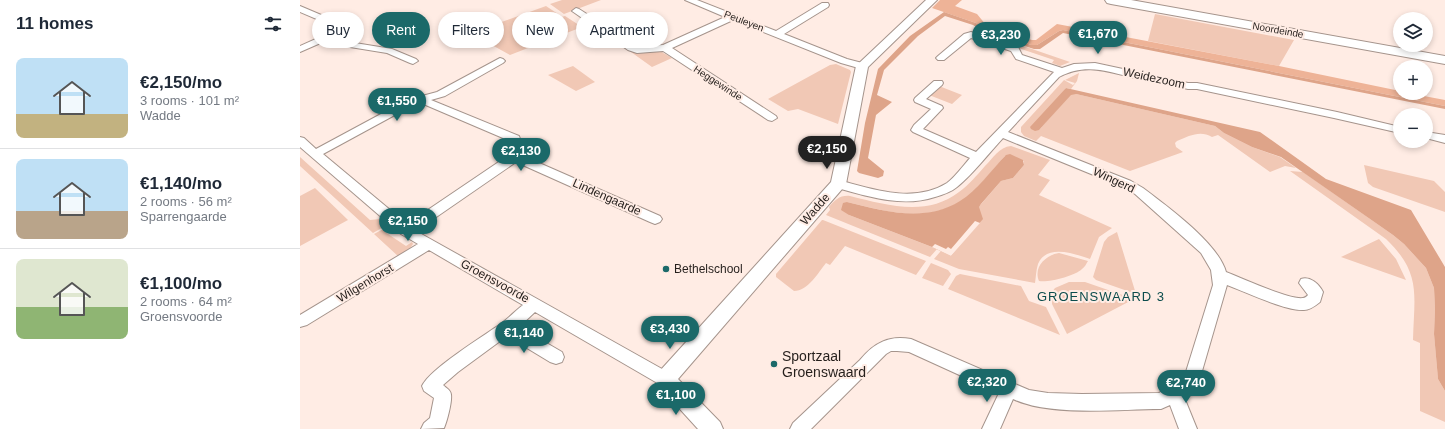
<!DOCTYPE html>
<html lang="en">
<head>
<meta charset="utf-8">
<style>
  body { margin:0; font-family:Arial,sans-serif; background:#f6f6f7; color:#1f2937; height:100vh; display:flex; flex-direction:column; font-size:15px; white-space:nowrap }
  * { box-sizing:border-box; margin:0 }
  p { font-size:13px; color:#747a83 }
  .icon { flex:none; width:22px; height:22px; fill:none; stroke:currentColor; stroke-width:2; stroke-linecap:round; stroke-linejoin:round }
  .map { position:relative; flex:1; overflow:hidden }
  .details { display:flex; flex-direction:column; background:#fff; width:300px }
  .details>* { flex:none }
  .top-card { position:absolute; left:12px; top:12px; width:380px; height:36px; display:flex; gap:8px }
  .controls { position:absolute; left:1093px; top:12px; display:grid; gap:8px }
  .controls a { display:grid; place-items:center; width:40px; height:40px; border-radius:50%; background:#fff; box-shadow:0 2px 6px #0003; font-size:20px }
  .price { position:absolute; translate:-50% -34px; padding:0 9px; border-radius:14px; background:#1b6969; color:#fff; font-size:13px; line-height:26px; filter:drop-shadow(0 1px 2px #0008) }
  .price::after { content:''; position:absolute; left:50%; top:24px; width:12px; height:9px; margin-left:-6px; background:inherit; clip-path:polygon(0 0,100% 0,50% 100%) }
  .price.on { background:#222; color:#fff }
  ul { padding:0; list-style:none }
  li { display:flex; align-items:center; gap:12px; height:100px; padding:0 16px }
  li+li { border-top:1px solid #e0e1e3 }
  li span { display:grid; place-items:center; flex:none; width:112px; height:80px; border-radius:8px; color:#555 }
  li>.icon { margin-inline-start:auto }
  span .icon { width:48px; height:48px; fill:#fffc; stroke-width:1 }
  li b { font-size:17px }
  h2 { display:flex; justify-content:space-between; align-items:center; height:48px; padding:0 16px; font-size:17px }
  .pill { padding:0 14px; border-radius:18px; background:#fff; box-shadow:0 2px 6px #0003; font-size:14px; line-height:36px }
  .pill.on { background:#1b6969; color:#fff }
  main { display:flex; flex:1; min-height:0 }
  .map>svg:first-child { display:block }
</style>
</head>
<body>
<main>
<section class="details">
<h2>11 homes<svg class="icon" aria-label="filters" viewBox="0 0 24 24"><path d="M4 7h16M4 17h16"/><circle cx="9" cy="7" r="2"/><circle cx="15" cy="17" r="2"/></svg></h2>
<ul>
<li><span style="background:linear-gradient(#bfe0f5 70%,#c2b280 0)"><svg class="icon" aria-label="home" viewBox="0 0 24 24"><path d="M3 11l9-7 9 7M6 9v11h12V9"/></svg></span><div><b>€2,150/mo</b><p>3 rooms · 101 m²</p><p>Wadde</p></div></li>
<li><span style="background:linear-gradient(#bfe0f5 65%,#b9a48a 0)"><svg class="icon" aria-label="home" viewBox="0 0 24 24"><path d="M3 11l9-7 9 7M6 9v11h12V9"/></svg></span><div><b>€1,140/mo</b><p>2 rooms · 56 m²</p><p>Sparrengaarde</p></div></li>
<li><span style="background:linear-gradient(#dfe7d0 60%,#8fb573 0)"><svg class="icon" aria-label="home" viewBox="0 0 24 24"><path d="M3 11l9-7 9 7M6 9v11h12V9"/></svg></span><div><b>€1,100/mo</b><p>2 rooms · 64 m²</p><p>Groensvoorde</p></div></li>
</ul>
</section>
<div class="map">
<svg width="1145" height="429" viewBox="0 0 1145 429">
  <rect width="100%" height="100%" fill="#ffece4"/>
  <path fill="#f1c8b5" d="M262 0H301L264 14 250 4Z
    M246 6 261 16 254 18 255 19 265 16 282 27 210 55 172 34 182 29Z
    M855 14 994 40 979 66 848 41Z
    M676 27 688 34 770 62 760 66 752 63 754 60 691 39 692 38 681 36 674 29Z
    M355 50 360 51 372 58 352 67 331 52Z
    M536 64 550 70 551 72 538 124 498 109 488 111 468 99 530 65Z
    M273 66 295 82 276 91 248 75Z
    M779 73 777 81 771 89 766 88 739 130 771 94H776L915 126 924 133 952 147 980 157 996 168 985 166 970 172 918 135 912 137C900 130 889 136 877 141L875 143 876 147 883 152 830 171 741 136 736 141 724 136 721 132V127L764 80 773 85 775 83 765 80Z
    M639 86 662 95 652 104 629 95Z
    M711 146 750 160 738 175 750 180 739 195 812 228 799 237 790 259C775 254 747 243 738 264 736 270 736 277 735 283L659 269 634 259 701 181 713 178 724 165V161L705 156C693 169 675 193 660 202 624 223 584 211 547 202L549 215 637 249 630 257 526 215 530 210 529 207C535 200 540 195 550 196 586 205 627 217 659 192 669 185 677 175 685 166 693 158 699 147 711 146Z
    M0 157 70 220 80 219 87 225 73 233 0 166Z
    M1064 165 1134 181 1145 192V212L1073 187 1068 183Z
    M990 171 1003 172 1093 235 1104 244 1126 268 1134 288 1135 309 1134 334 1138 379 1145 391V422L1120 411V343L1113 340C1114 296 1122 273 1086 239Z
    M15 188 48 220 0 246V196Z
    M522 220H523L626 261 616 275 545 246 530 265 526 263C518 273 508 291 494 291L476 277V274Z
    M89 226 90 228 85 232 106 246 112 242 113 244 109 250 99 257 74 234Z
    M817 232 836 294 796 280 793 277 804 242 808 237Z
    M1079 239 1096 259 1106 280 1041 257Z
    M759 253 788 261C786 264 785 267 782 269 775 276 748 283 739 281 733 267 746 255 759 253Z
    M631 263 648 270 651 274 643 286 622 278Z
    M660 274 721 286 729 301 746 307 760 335 648 289 656 276Z
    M769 282H785L834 299 767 334 752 304V292L755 288Z"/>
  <path fill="#eeb397" d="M640 0H662L655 6 677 14 686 25 690 28 732 40H736L757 24 979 66 1100 91V93H1108L1145 100V106L763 30 759 31 737 45H731L688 31 676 23 632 8Z"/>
  <path fill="#dea489" d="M644 12 676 23 688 31 731 45H737L759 31 763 30 1145 106V109L763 33 740 49H734L688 34 673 25 645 16 618 36 584 70 577 95 592 102 576 115 568 158 584 171 583 176 578 178 559 173 557 171 565 123 578 69 610 36Z
    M766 88 960 132 1026 179 1111 210 1145 267V391L1138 379 1134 334 1135 309 1134 288 1126 268 1104 244 1093 235 981 157 952 147 924 133 915 126 776 94 771 95 739 130 735 131 731 129 730 127Z
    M710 154 723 160 724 165 713 178 701 181 681 204 679 207 683 219 651 256 632 247 549 215 541 210 543 203 547 202C584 211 625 223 660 201 677 191 692 169 706 155Z"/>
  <path fill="#ffece4" d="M675 221 680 223 651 256 632 247 635 244 646 249 648 247 651 249Z"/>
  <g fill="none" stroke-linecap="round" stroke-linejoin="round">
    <g stroke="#a5948c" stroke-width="2">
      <path id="minor" d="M385 0H397L476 31 522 3H528L529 5 528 7 484 34 547 59 566 64 567 66 562 69 541 63 433 20 372 48 476 116 477 118 472 121 468 120 363 51 337 53 328 50 272 11 276 8 279 9 338 47 363 45 425 17Z
        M0 6 33 20 36 34 55 43 92 49 116 59 118 61 113 64 110 63 87 53 50 47 32 38 0 52V46L27 34 26 23 0 12Z
        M671 32 718 47 722 55 762 68 774 64 795 63 888 83H897L1037 112 1100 127V133L1034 118 897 89H888C871 85 854 82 836 78 808 72 786 62 759 77L708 132 831 181 843 188C868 207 918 243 926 272 942 278 989 300 1003 298 1005 298 1007 296 1008 295L999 283 1001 279C1010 276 1019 284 1023 292L1020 302C1015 306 1010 310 1004 310 985 311 946 292 927 285L900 378 892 392 884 397 897 429H879L870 405 861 409C819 409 751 417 713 399L700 429H682L699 393 609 352 597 351H591L586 354 511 429H490L493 423 560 360C574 343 589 335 611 339L729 390 748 393 782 394 859 393 880 382 885 375 913 285 911 270 901 253 835 194 823 187 703 138C688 154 674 173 657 187 651 192 642 195 635 197 601 208 567 196 534 187L532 184 534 181 538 180C573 189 613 204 647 183 655 177 663 166 670 158L613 132 611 130 614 125 631 109 615 102 614 100 615 98 634 81H642L643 83 642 85 626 99 642 106 643 108 623 129 676 152 754 72 716 59 711 51 671 38 644 60H638L636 58 638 56 664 34Z
        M200 58 203 59 205 61 203 63 145 96 131 100 219 136 222 144 221 155 360 216 362 219 360 222 355 224 350 222 216 162 116 231 371 374 373 379 371 384 365 386 359 384 235 312 219 327 262 352 264 357 262 362 256 364 250 362 207 336 158 372 143 385C146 388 151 390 151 395 152 402 147 421 144 428L121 429 124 423 130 418 134 398 124 391 122 386C130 369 182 337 199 325 208 319 215 311 223 305L129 250 7 325 0 327V315L118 244 101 234 0 147V137L4 138 16 149 107 100 137 92ZM121 103 210 141 209 155 107 224 23 154 115 104Z
        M1126 132 1145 135V143L1126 138Z"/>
    </g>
    <g stroke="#a5948c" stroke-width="2">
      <path id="tertiary" d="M626 0H637L568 67 546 184 543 188 378 379 420 422 423 429H398L358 385 355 379 358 373 531 182 556 66Z"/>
    </g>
    <g stroke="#a5948c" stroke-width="2">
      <path id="secondary" d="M805 0H831L1145 56V64L811 4 807 3Z"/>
    </g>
    <use href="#minor" fill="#fff" fill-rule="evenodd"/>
    <use href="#tertiary" fill="#fff" fill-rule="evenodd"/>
    <use href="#secondary" fill="#fff" fill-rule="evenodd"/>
  </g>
  <g fill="#1b6969" stroke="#ffece4" stroke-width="1.5">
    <circle cx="366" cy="269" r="4"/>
    <circle cx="474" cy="364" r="4"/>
  </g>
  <g text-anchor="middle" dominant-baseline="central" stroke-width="4" stroke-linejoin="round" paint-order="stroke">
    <g font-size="10" fill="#251f1c" stroke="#ffece4">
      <text transform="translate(444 21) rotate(21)">Peuleyen</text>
      <text transform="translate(978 30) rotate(10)">Noordeinde</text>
      <text transform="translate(418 83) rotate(33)">Heggewinde</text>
    </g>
    <g font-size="12" fill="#251f1c" stroke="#ffece4">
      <text transform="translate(854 78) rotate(12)">Weidezoom</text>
      <text transform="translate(814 180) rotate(25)">Wingerd</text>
      <text transform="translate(307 197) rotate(24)">Lindengaarde</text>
      <text transform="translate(515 209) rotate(-48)">Wadde</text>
      <text transform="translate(195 281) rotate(29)">Groensvoorde</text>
      <text transform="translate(65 283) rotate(-31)">Wilgenhorst</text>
    </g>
    <g font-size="12" fill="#251f1c" stroke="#ffece4" text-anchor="start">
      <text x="374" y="269">Bethelschool</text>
    </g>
    <g font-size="13" letter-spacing="1" fill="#0b4c4c" stroke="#ffece4">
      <text x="801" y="296">GROENSWAARD 3</text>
    </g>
    <g font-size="14" fill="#251f1c" stroke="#ffece4" text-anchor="start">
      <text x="482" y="356">Sportzaal<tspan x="482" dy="16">Groenswaard</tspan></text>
    </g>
  </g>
</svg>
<div class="controls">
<a><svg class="icon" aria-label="layers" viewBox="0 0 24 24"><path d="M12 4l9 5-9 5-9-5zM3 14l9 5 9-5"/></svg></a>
<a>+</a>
<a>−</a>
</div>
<b class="price" style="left:798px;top:55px">€1,670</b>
<b class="price" style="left:701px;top:56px">€3,230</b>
<b class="price" style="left:97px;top:122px">€1,550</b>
<b class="price on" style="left:527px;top:170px">€2,150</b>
<b class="price" style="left:221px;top:172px">€2,130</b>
<b class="price" style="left:108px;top:242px">€2,150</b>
<b class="price" style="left:370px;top:350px">€3,430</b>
<b class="price" style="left:224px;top:354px">€1,140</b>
<b class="price" style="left:687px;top:403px">€2,320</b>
<b class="price" style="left:886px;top:404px">€2,740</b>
<b class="price" style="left:376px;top:416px">€1,100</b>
<div class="top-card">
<a class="pill">Buy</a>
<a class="pill on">Rent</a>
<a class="pill">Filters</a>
<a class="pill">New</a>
<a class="pill">Apartment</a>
</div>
</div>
</main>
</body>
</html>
